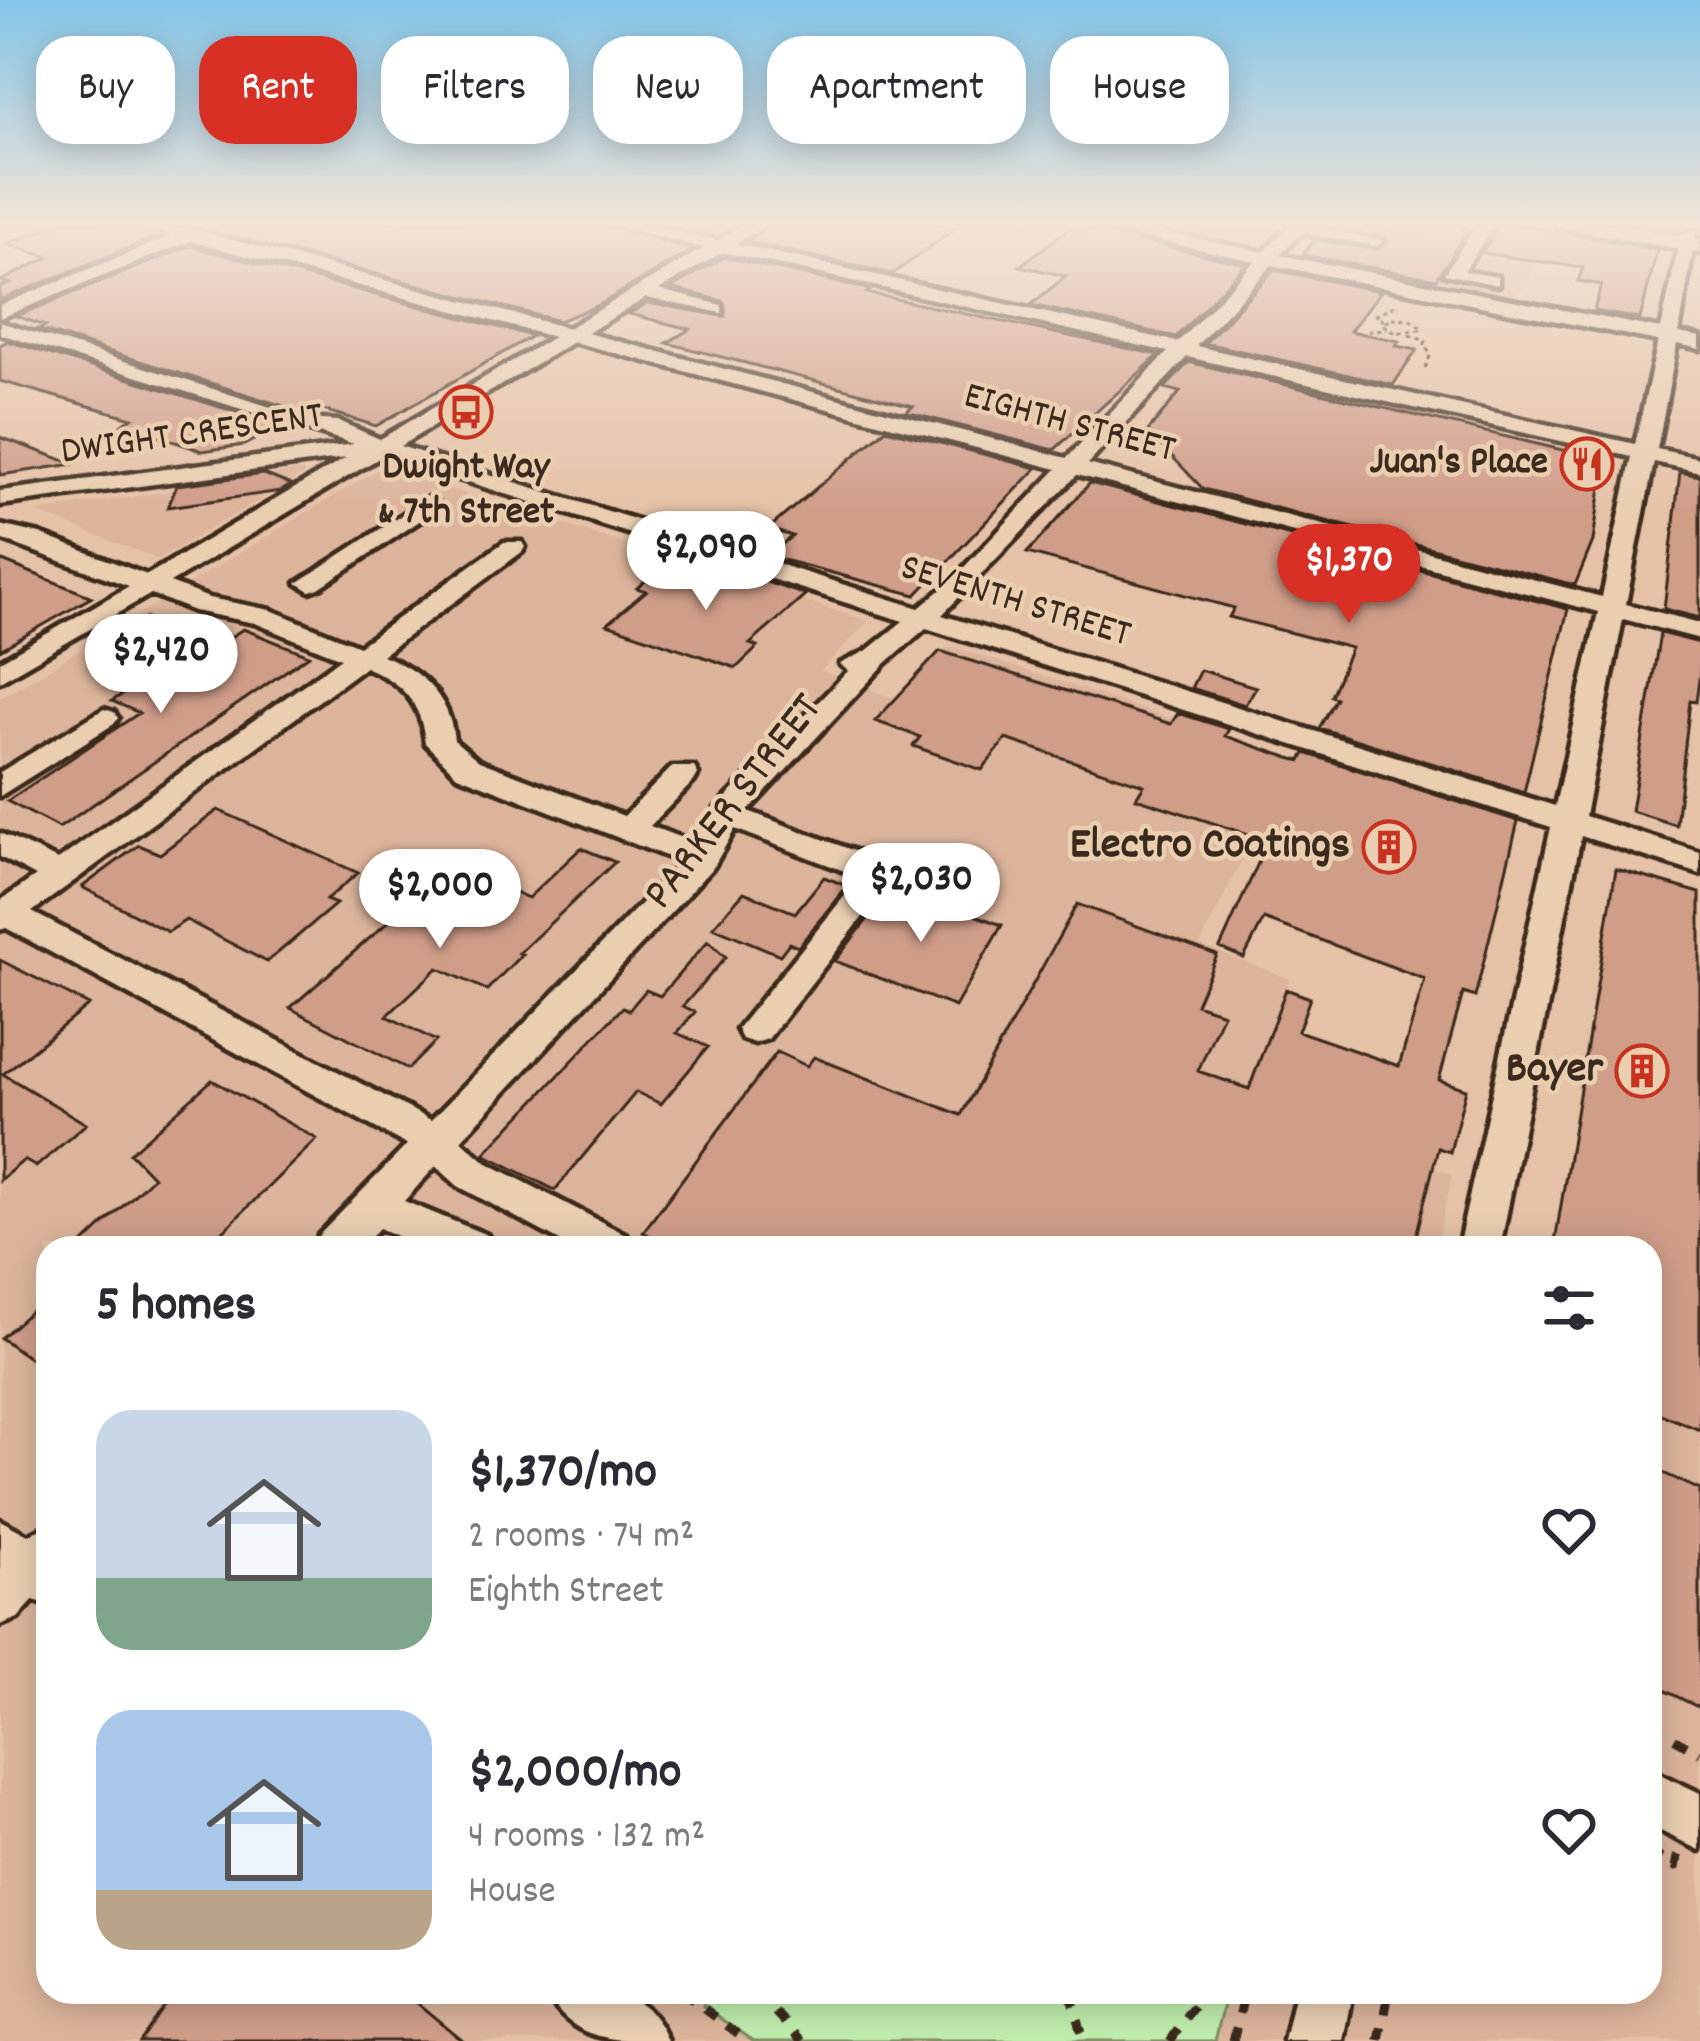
<!DOCTYPE html>
<html lang="en">
<head>
<meta charset="utf-8">
<style>
  body { margin:0; font-family:Dekko,sans-serif; background:#f7f7f7; color:#2b2b33; height:100vh; display:flex; flex-direction:column; font-size:45px; white-space:nowrap }
  * { box-sizing:border-box; margin:0 }
  p { font-size:39px; color:#7c7c81 }
  .icon { flex:none; width:66px; height:66px; fill:none; stroke:currentColor; stroke-width:2; stroke-linecap:round; stroke-linejoin:round }
  .map { position:relative; flex:1; overflow:hidden }
  .side { position:absolute; left:36px; top:1236px; width:1626px; height:768px; display:flex; flex-direction:column; background:#fff; border-radius:36px; box-shadow:0 6px 30px #0003 }
  .side>* { flex:none }
  .banner { position:absolute; left:36px; top:36px; width:1629px; height:108px; display:flex; gap:24px }
  .price { position:absolute; translate:-50% -102px; padding:0 27px; border-radius:42px; background:#fff; color:#222; font-size:39px; line-height:78px; filter:drop-shadow(0 3px 6px #0008) }
  .price::after { content:''; position:absolute; left:50%; top:72px; width:36px; height:27px; margin-left:-18px; background:inherit; clip-path:polygon(0 0,100% 0,50% 100%) }
  .price.selected { background:#d93025; color:#fff }
  ul { padding:0; list-style:none }
  li { display:flex; align-items:center; gap:36px; height:300px; padding:0 60px }
  li span { display:grid; place-items:center; flex:none; width:336px; height:240px; border-radius:36px; color:#555 }
  li>.icon { margin-inline-start:auto }
  span .icon { width:144px; height:144px; fill:#fffc; stroke-width:1 }
  li b { font-size:51px }
  h2 { display:flex; justify-content:space-between; align-items:center; height:144px; padding:0 60px; font-size:51px }
  .pill { padding:0 42px; border-radius:36px; background:#fff; box-shadow:0 6px 30px #0003; font-size:42px; line-height:108px }
  .pill.selected { background:#d93025; color:#fff }
  .map>svg:first-child { display:block }
</style>
</head>
<body>
<div class="map">
<svg width="1700" height="2041" viewBox="0 0 1700 2041">
  <rect width="100%" height="100%" fill="#e5c2a7"/>
  <filter id="ink" filterUnits="userSpaceOnUse"><feTurbulence type="fractalNoise" baseFrequency=".00833" numOctaves="2"/><feDisplacementMap in="SourceGraphic" scale="24" xChannelSelector="R" yChannelSelector="G"/><feConvolveMatrix kernelMatrix="1 2 1 2 8 2 1 2 1" color-interpolation-filters="sRGB"/></filter>
  <g filter="url(#ink)">
    <path fill="#dcb49b" d="M1127 222H1277L1254 247Z
      M1368 222H1507L1489 254 1536 263 1517 297 1297 255 1326 223 1362 230Z
      M382 467 868 621 821 671 895 699 940 651 951 646 1292 758 1200 945 1290 979 1247 1100 1452 1175 1436 1248H48V1992H1650V1411L1700 1430V2041H0V698Z
      M302 470 304 474 158 559 35 512Z"/>
    <path fill="#bfedac" stroke="#7d8c65" stroke-width="3" d="M710 1992H1227L1215 2041H754L703 2006Z"/>
    <path fill="#d09d89" stroke="#3b2a1e" stroke-width="3" d="M66 222H127L158 236 0 300V287L10 284 1 281 49 257 6 244Z
      M174 222H599L692 250 597 306 559 321Z
      M773 222H928L956 228 893 274 747 242Z
      M1390 222H1461L1465 233 1436 279 1302 255 1315 240 1378 250 1389 242 1385 236Z
      M1493 222 1558 231 1657 250 1640 319 1594 311 1601 285 1578 281 1583 268 1482 253 1497 229Z
      M1069 228 1156 244 1246 264 1176 337 1031 305 1066 276 1020 266Z
      M190 246 532 336 376 426 317 408 306 413 37 329 45 326 16 316Z
      M724 257 871 290 867 293 1159 355 1054 450 906 412 913 406 667 343 690 329 629 314 647 303 725 316 723 301 671 288Z
      M1274 270 1381 291 1350 331 1399 341 1396 346 1417 350 1393 385 1205 343Z
      M8 341 281 426 244 445 202 451 122 424 132 418 0 381V345Z
      M1189 362 1605 460 1593 541 1575 585 1203 489 1148 431 1180 392 1165 388Z
      M886 429 1037 468 916 595 768 556 792 536 768 529Z
      M0 437 74 464 0 475Z
      M1680 472 1700 476V618L1664 609Z
      M264 474 291 485 281 491 168 507 177 485Z
      M1090 483 1568 609 1524 792 1319 728 1336 698 1331 696 1351 648 1229 617 1234 608 1027 553Z
      M0 560 92 597 0 650Z
      M667 562 735 584 745 575 806 595 750 644 758 647 736 668 607 624 646 591 637 588Z
      M191 626 226 640 243 629 309 655 59 828 7 801 139 713 112 701 160 670 136 659Z
      M1660 633 1700 643V673L1696 702 1690 701 1676 825 1631 811Z
      M940 651 1171 724 1178 713 1229 729 1225 736 1290 758 1301 761 1305 753 1518 821 1475 997 1463 993 1439 1080 1466 1089 1450 1152 1438 1148 1413 1248H674L643 1232 777 1052 807 1066 814 1057 961 1115 1077 904 1217 955 1196 1004 1223 1013 1198 1071 1249 1089 1286 989 1310 998 1298 1031 1399 1066 1425 979 1264 919 1244 958 1220 948 1268 841 1136 798 1144 785 1006 739 982 770 913 746 920 737 875 721Z
      M1200 670 1256 687 1245 705 1191 688Z
      M218 810 358 873 326 900 336 904 267 962 186 920 168 932 82 887 139 845 160 854Z
      M581 848 615 862 519 953 522 954 487 990 438 968 387 1016 436 1041 408 1069 290 1008 454 864 528 898Z
      M1616 869 1700 893V1430L1650 1410V1248H1554Z
      M824 877 847 886 798 947 789 943 780 955 713 927 744 892 795 913Z
      M894 885 1002 925 955 1007 835 961Z
      M708 941 726 957 683 1006 695 1012 677 1033 708 1047 661 1104 636 1092 555 1190 484 1154 623 1007 629 1010 646 990 660 996Z
      M0 960 89 1005 3 1074 86 1124 36 1167 24 1160 0 1180Z
      M212 1080 317 1139 206 1248H79L153 1177 130 1153Z
      M48 1296V1371L1 1338Z
      M1650 1467 1700 1490V1708L1650 1683Z
      M174 1992H404L463 2041H139Z"/>
    <g fill="none" stroke-linecap="round" stroke-linejoin="round">
      <path stroke="#c3a48c" stroke-width="20" stroke-dasharray="20 9" stroke-linecap="butt" d="M1376 241 1451 255"/>
      <g stroke="#3b2a1e" stroke-width="9">
        <path id="minor" d="M131 222 191 229 568 328 704 248 603 222H636L717 240 748 222H769L736 244 1178 342 1255 261 1074 222H1111L1264 252 1292 222 1385 241 1376 246 1301 233 1280 255 1661 329 1681 235 1696 231 1679 333 1700 337V349L1677 344 1657 449 1700 458V472L1654 462 1626 604 1700 623V639L1623 619 1585 816 1700 852V874L1581 836 1500 1248H1458L1551 827 926 628 886 663 748 811 892 865 897 873 768 1039 755 1043 742 1039 737 1029 860 877 735 829 714 866 461 1140 486 1162 627 1235 633 1248H573L458 1186 436 1166 404 1201 487 1235 493 1248H423L379 1228 361 1248H313L319 1235 407 1145 6 928 0 930V901L36 876 0 857V833L58 860 341 658 255 623 194 611 151 594 0 681V661L129 586 0 539V525L40 534 147 575 346 458 0 505V491L354 444 0 334V322L309 419 338 421 380 439 553 337 190 241 0 318V305L171 236ZM723 252 1168 352 1067 458 587 333 646 298 722 313V305L659 290ZM1272 265 1658 341 1635 444 1196 346ZM573 342 1057 469 949 583 919 608 400 446ZM1187 357 1632 457 1602 597 1088 464ZM384 455 903 621 866 651 840 664 848 671 716 808 695 843 650 826 694 781 698 774 694 767H672L624 816 479 761 454 740C450 696 420 670 382 655L522 552 525 547 522 542H504L359 646 271 610 209 598 170 583ZM1077 475 1598 612 1555 806 942 615ZM365 667C401 682 422 703 425 743L457 775 681 862 431 1120 32 912Z
          M1465 222 1493 227 1464 271 1498 277V285L1444 274 1473 230 1466 229Z
          M428 498 440 505 436 510 319 588 310 591 297 583Z
          M104 709 114 712 118 718 114 724 0 796V772Z
          M0 1520 28 1535 48 1525V1606L34 1600 18 1618 0 1625Z
          M1650 1769 1700 1793V1850L1650 1826Z
          M546 1992C599 1992 644 1982 668 2041 613 2041 571 2041 546 1992Z
          M1295 1992H1353L1344 2041H1284Z"/>
      </g>
      <g stroke="#3b2a1e" stroke-width="9">
        <path id="major" d="M1553 222H1603L1700 239V253L1563 228Z"/>
      </g>
      <path stroke="#3b2a1e" stroke-width="3" stroke-dasharray="4.5 4.5" stroke-linecap="butt" d="M1392 318 1410 319 1423 329 1396 333 1383 324Z
        M1384 321 1376 315 1395 305
        M1368 331 1387 329
        M1409 335 1426 341 1424 346 1431 354 1425 368"/>
      <path stroke="#3b2a1e" stroke-width="4.5" stroke-dasharray="6 6" stroke-linecap="butt" d="M144 618 167 627"/>
      <path stroke="#3b2a1e" stroke-width="9" stroke-dasharray="14 14" stroke-linecap="butt" d="M1650 1725 1700 1753
        M1650 1852 1676 1867 1679 1853
        M682 1992 748 2041
        M757 1992 803 2041
        M1070 1992 1083 2041
        M1170 2041 1205 1992
        M1233 2041 1245 1992
        M1380 2041 1389 1992"/>
      <use href="#minor" fill="#e9ceb0" fill-rule="evenodd"/>
      <use href="#major" fill="#e9ceb0" fill-rule="evenodd"/>
    </g>
  </g>
  <linearGradient id="sky" x2="0" y2="1"><stop stop-color="#84c5e8"/><stop offset="0.44" stop-color="#f3e4d7"/><stop offset="1" stop-color="#f3e4d7" stop-opacity="0"/></linearGradient>
  <rect width="1700" height="508" fill="url(#sky)"/>
  <defs>
    <g id="bus-ring" transform="scale(2.7)"><circle r="9.5" fill="#e9ceb0" stroke="#c8321e" stroke-width="1.5"/><path d="M-5-6H5V4H4V6H2V4H-2V6H-4V4H-5ZM-3.5-4V0h7V-4ZM-3.5 1.2v1.5H-2V1.2ZM2 1.2v1.5H3.5V1.2Z" fill="#c8321e"/></g>
    <g id="restaurant-ring" transform="scale(2.7)"><circle r="9.5" fill="#e9ceb0" stroke="#c8321e" stroke-width="1.5"/><path d="M-5-6h1v4h1v-4h1v4h1v-4h1v5L-1.5 .5V6h-2V.5L-5-1ZM5-6V6H3V1.5H1.5Q1.5-4 5-6Z" fill="#c8321e"/></g>
    <g id="building-ring" transform="scale(2.7)"><circle r="9.5" fill="#e9ceb0" stroke="#c8321e" stroke-width="1.5"/><path d="M-4-6H4V6H1V3H-1V6H-4ZM-2.5-4.3h1.7v1.8h-1.7ZM.8-4.3h1.7v1.8H.8ZM-2.5-1h1.7V.8h-1.7ZM.8-1h1.7V.8H.8Z" fill="#c8321e"/></g>
  </defs>
  <g fill-rule="evenodd">
    <use href="#bus-ring" x="466" y="412"/>
    <use href="#restaurant-ring" x="1587" y="464"/>
    <use href="#building-ring" x="1389" y="847"/>
    <use href="#building-ring" x="1642" y="1071"/>
  </g>
  <g text-anchor="middle" dominant-baseline="central" stroke-width="9" stroke-linejoin="round" paint-order="stroke">
    <g font-size="39" fill="#3b2a1e" stroke="#e9ceb0">
      <text transform="translate(1069 425) rotate(15)">EIGHTH STREET</text>
      <text transform="translate(192 436) rotate(-8)">DWIGHT CRESCENT</text>
      <text transform="translate(1015 603) rotate(17)">SEVENTH STREET</text>
    </g>
    <g font-size="39" font-weight="bold" fill="#3b2a1e" stroke="#e9ceb0" text-anchor="end">
      <text x="1548" y="464">Juan's Place</text>
      <text x="466" y="469" text-anchor="middle">Dwight Way<tspan x="466" dy="45">&amp; 7th Street</tspan></text>
    </g>
    <g font-size="45" fill="#3b2a1e" stroke="#e9ceb0">
      <text transform="translate(735 803) rotate(-52)">PARKER STREET</text>
    </g>
    <g font-size="45" font-weight="bold" fill="#3b2a1e" stroke="#e9ceb0" text-anchor="end">
      <text x="1350" y="847">Electro Coatings</text>
      <text x="1603" y="1071">Bayer</text>
    </g>
  </g>
</svg>
<b class="price" style="left:706px;top:613px">$2,090</b>
<b class="price selected" style="left:1349px;top:626px">$1,370</b>
<b class="price" style="left:161px;top:716px">$2,420</b>
<b class="price" style="left:921px;top:945px">$2,030</b>
<b class="price" style="left:440px;top:951px">$2,000</b>
<div class="banner">
<a class="pill">Buy</a>
<a class="pill selected">Rent</a>
<a class="pill">Filters</a>
<a class="pill">New</a>
<a class="pill">Apartment</a>
<a class="pill">House</a>
</div>
<section class="side">
<h2>5 homes<svg class="icon" aria-label="filters" viewBox="0 0 24 24"><path d="M4 7h16M4 17h16"/><circle cx="9" cy="7" r="2"/><circle cx="15" cy="17" r="2"/></svg></h2>
<ul>
<li><span style="background:linear-gradient(#c9d6e8 70%,#7fa58c 0)"><svg class="icon" aria-label="home" viewBox="0 0 24 24"><path d="M3 11l9-7 9 7M6 9v11h12V9"/></svg></span><div><b>$1,370/mo</b><p>2 rooms · 74 m²</p><p>Eighth Street</p></div><svg class="icon" aria-label="heart" viewBox="0 0 24 24"><path d="M12 20l-8-8c-3-5 5-10 8-4 3-6 11-1 8 4z"/></svg></li>
<li><span style="background:linear-gradient(#a9c7e8 75%,#b9a48a 0)"><svg class="icon" aria-label="home" viewBox="0 0 24 24"><path d="M3 11l9-7 9 7M6 9v11h12V9"/></svg></span><div><b>$2,000/mo</b><p>4 rooms · 132 m²</p><p>House</p></div><svg class="icon" aria-label="heart" viewBox="0 0 24 24"><path d="M12 20l-8-8c-3-5 5-10 8-4 3-6 11-1 8 4z"/></svg></li>
</ul>
</section>
</div>
</body>
</html>
